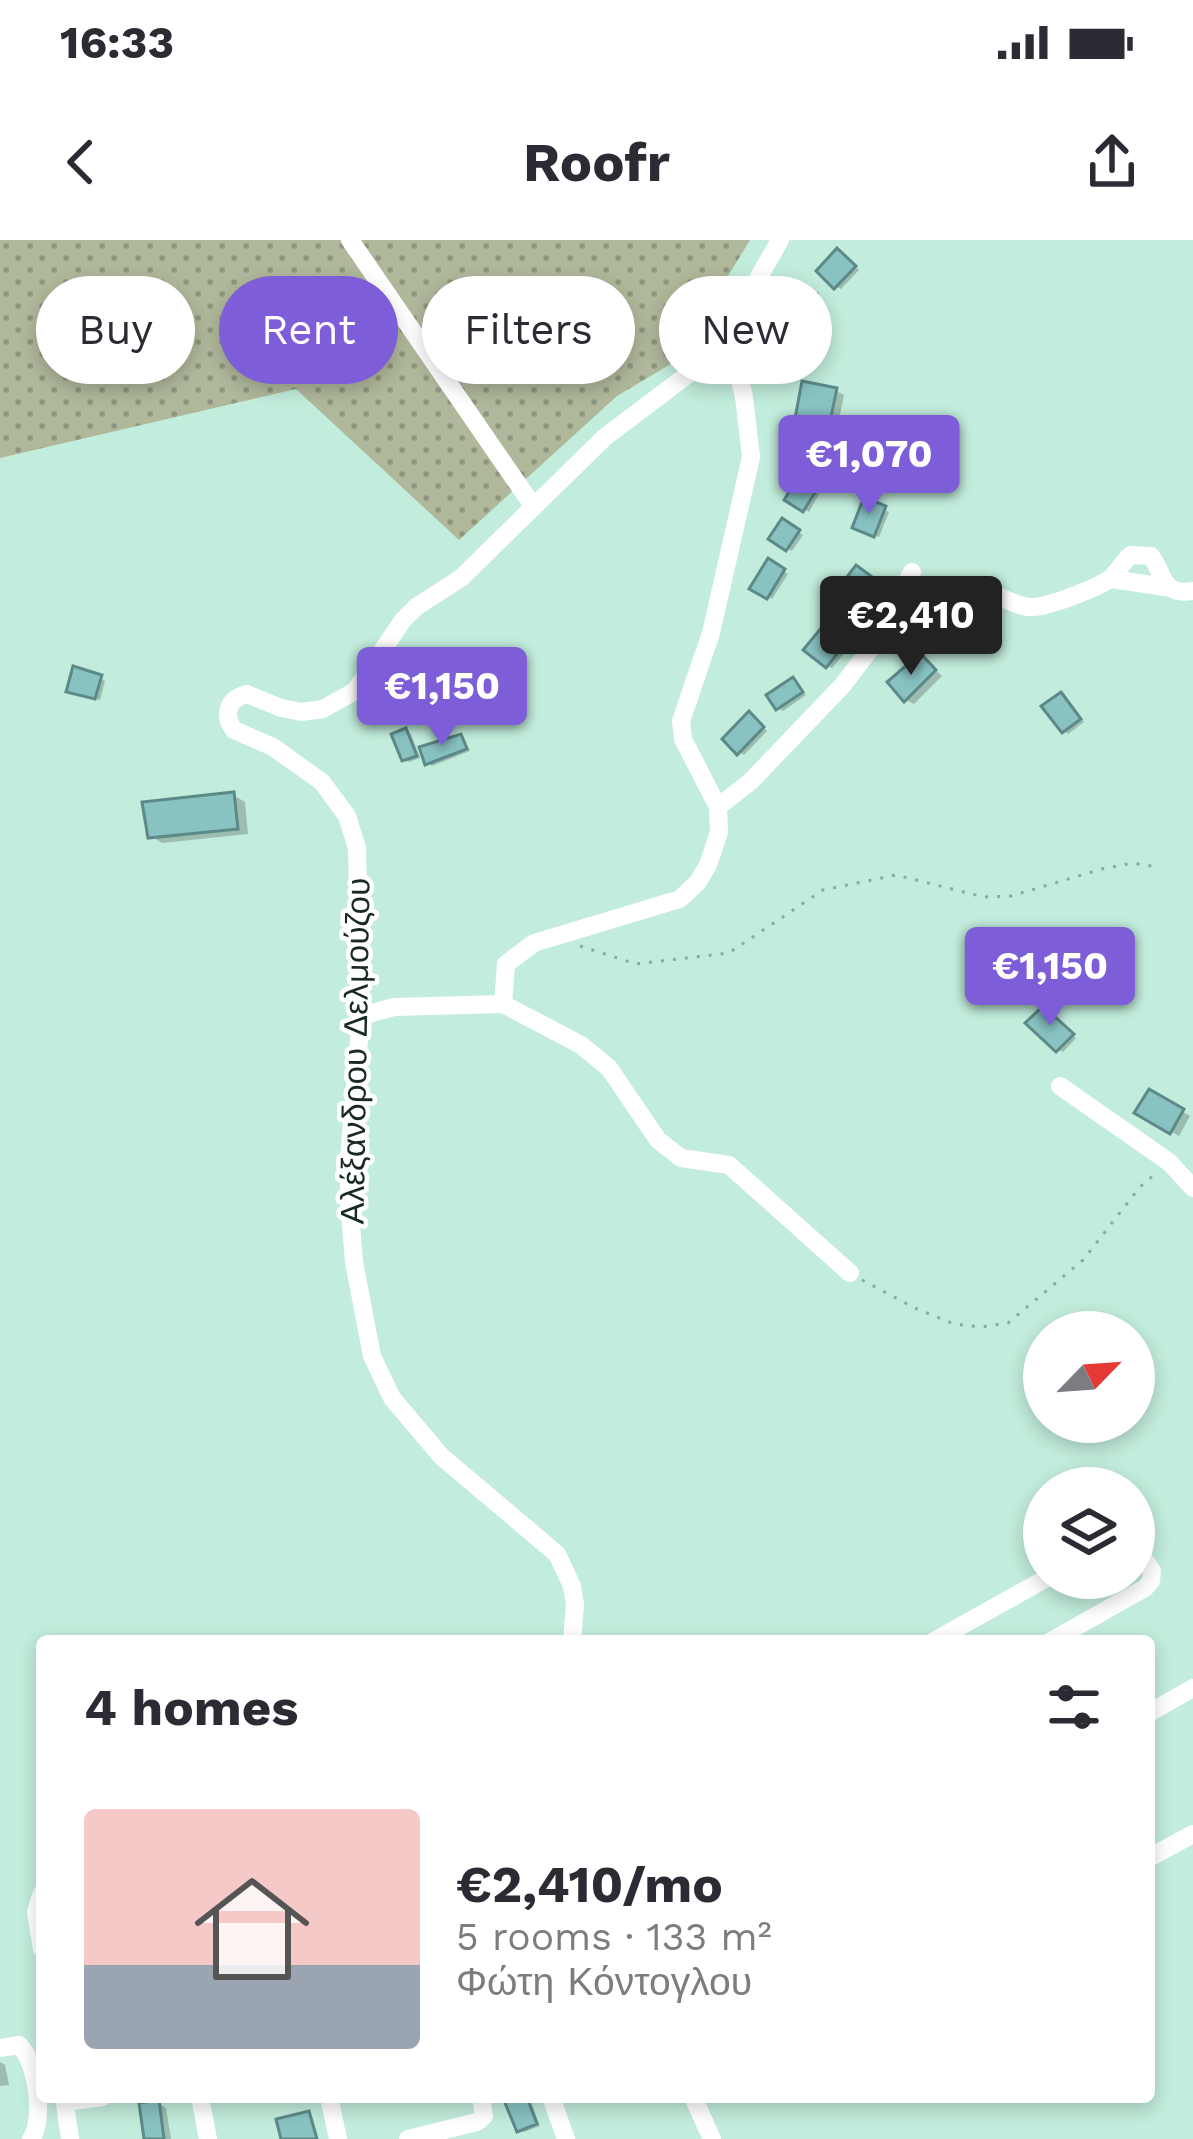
<!DOCTYPE html>
<html lang="en">
<head>
<meta charset="utf-8">
<style>
  body { margin:0; font-family:"Work Sans",sans-serif; background:#f2f2f3; color:#2b2b33; height:100vh; display:flex; flex-direction:column; font-size:45px; white-space:nowrap }
  * { box-sizing:border-box; margin:0 }
  p { font-size:39px; color:#7c7c81 }
  .icon { flex:none; width:66px; height:66px; fill:none; stroke:currentColor; stroke-width:2; stroke-linecap:round; stroke-linejoin:round }
  .map { position:relative; flex:1; overflow:hidden }
  .drawer { position:absolute; left:36px; top:1395px; width:1119px; height:468px; display:flex; flex-direction:column; background:#fff; border-radius:12px; box-shadow:0 6px 18px #0003 }
  .drawer>* { flex:none }
  .guide { position:absolute; left:36px; top:36px; width:1122px; height:108px; display:flex; gap:24px }
  .needle { width:78px; rotate:65deg }
  .tools { position:absolute; left:1023px; top:1071px; display:grid; gap:24px }
  .tools a { display:grid; place-items:center; width:132px; height:132px; border-radius:50%; background:#fff; box-shadow:0 6px 18px #0003; font-size:60px }
  .price { position:absolute; translate:-50% -102px; padding:0 27px; border-radius:12px; background:#7e5dd8; color:#fff; font-size:39px; line-height:78px; filter:drop-shadow(0 3px 6px #0008) }
  .price::after { content:''; position:absolute; left:50%; top:72px; width:36px; height:27px; margin-left:-18px; background:inherit; clip-path:polygon(0 0,100% 0,50% 100%) }
  .price.on { background:#222; color:#fff }
  ul { padding:0; list-style:none }
  li { display:flex; align-items:center; gap:36px; height:300px; padding:0 48px }
  li+li { border-top:3px solid #e1e1e2 }
  li span { display:grid; place-items:center; flex:none; width:336px; height:240px; border-radius:12px; color:#555 }
  li>.icon { margin-inline-start:auto }
  span .icon { width:144px; height:144px; fill:#fffc; stroke-width:1 }
  li b { font-size:51px }
  h2 { display:flex; justify-content:space-between; align-items:center; height:144px; padding:0 48px; font-size:51px }
  .chip { padding:0 42px; border-radius:54px; background:#fff; box-shadow:0 6px 18px #0003; font-size:42px; line-height:108px }
  .chip.on { background:#7e5dd8; color:#fff }
  .status { display:flex; justify-content:space-between; align-items:center; height:84px; padding:0 60px; background:#fff; direction:ltr }
  .status svg { height:33px; fill:currentColor }
  header { display:flex; justify-content:space-between; align-items:center; height:156px; padding:0 48px; background:#fff; font-size:54px; font-weight:700 }
  .map>svg:first-child { display:block }
</style>
</head>
<body>
<div class="status"><b>16:33</b><svg viewBox="0 0 49 12"><path d="M0 12V9h3v3zM5 12V6h3v6zM10 12V3h3v9zM15 12V0h3v12zM26 1h20v11H26zM47 4h2v5h-2z"/></svg></div>
<header><svg class="icon" aria-label="back" viewBox="0 0 24 24"><path d="M15 5l-7 7 7 7"/></svg>Roofr<svg class="icon" aria-label="share" viewBox="0 0 24 24"><path d="M12 15V3M7 8l5-5 5 5M5 13v7h14v-7"/></svg></header>
<div class="map">
<svg width="1193" height="1899" viewBox="0 0 1193 1899">
  <defs>
    <pattern id="grass-dots" width="8" height="8" patternUnits="userSpaceOnUse" patternTransform="scale(3)"><rect width="8" height="8" fill="#b0b89b"/><path d="M2 2h.1M6 6h.1" fill="none" stroke="#8e967e" stroke-width="1.8" stroke-linecap="round"/></pattern>
  </defs>
  <rect width="100%" height="100%" fill="#c2ecdb"/>
  <path fill="url(#grass-dots)" d="M0 0H750L689 100 669 125 617 156 459 300 296 149 0 218Z"/>
  <path fill="#0003" d="M842 14 859 30 841 49 836 46Z
    M836 151 844 155 833 209 802 203 795 198Z
    M799 241 819 254 809 272 788 259Z
    M865 261 889 272 879 297 855 287Z
    M783 282 803 295 792 311 772 298Z
    M769 322 788 334 772 359 754 348Z
    M857 329 882 346 869 363 844 345Z
    M827 393 847 410 832 428 828 426Z
    M924 420 942 436 914 464 906 460 891 443Z
    M100 438 105 441 100 460 74 453Z
    M793 440 806 455 783 471 778 468Z
    M1061 455 1084 482 1068 494 1064 491Z
    M754 478 767 491 744 515 739 512Z
    M406 492 411 494 420 518 409 522 404 519Z
    M461 497 465 500 470 511 432 526 428 522Z
    M233 555 245 562 248 594 162 603 151 596Z
    M1048 772 1076 798 1063 812 1058 810Z
    M1150 853 1190 876 1179 896 1138 872Z
    M0 1822 5 1825 9 1845 0 1846Z
    M514 1857H529L540 1886 524 1892 519 1890 507 1860Z
    M158 1863 166 1868 171 1899H147Z"/>
  <path fill="#88c3c2" stroke="#5d8988" stroke-width="3" d="M837 8 856 26 834 49 816 31Z
    M802 141 837 148 825 206 791 200Z
    M798 237 817 249 803 272 784 260Z
    M864 257 886 266 874 297 852 288Z
    M782 278 800 290 786 311 768 299Z
    M768 318 785 329 767 359 749 349Z
    M856 325 879 342 863 363 840 346Z
    M822 387 844 405 826 428 803 410Z
    M923 416 936 430 904 462 887 442 908 424 912 426Z
    M73 426 102 435 95 459 66 452Z
    M793 437 803 452 776 470 766 455Z
    M1061 452 1081 479 1062 493 1041 466Z
    M749 471 764 487 737 515 722 499Z
    M406 488 417 516 402 521 391 494Z
    M461 494 467 509 425 525 419 507Z
    M234 552 238 589 148 598 142 562Z
    M1043 766 1074 794 1056 812 1025 783Z
    M1149 849 1184 869 1170 894 1134 873Z
    M527 1857 537 1884 517 1892 503 1858Z
    M159 1860 164 1899H144L139 1863Z
    M309 1871 317 1899H281L276 1879Z"/>
  <g fill="none" stroke-linecap="round" stroke-linejoin="round">
    <path stroke="#8aab9e" stroke-width="3" stroke-dasharray="3 9" stroke-linecap="butt" d="M753 127 824 46
      M580 706 636 724 729 713 823 650 896 635 984 657 1011 656 1102 629 1132 623 1158 627
      M862 1040 915 1068 954 1084 981 1087 1008 1083 1083 1020 1140 947 1156 933"/>
    <path stroke="#fff" stroke-width="18" d="M350 0 533 266
      M1111 339 1166 347
      M939 400C946 386 954 358 968 351 982 343 1014 368 1032 367 1048 367 1101 347 1112 337 1119 330 1123 321 1131 315L1151 316C1165 336 1162 356 1193 351
      M718 567 751 541 842 446 875 403 912 332
      M503 764 506 724 534 703 680 659 698 642 708 625 719 592 718 567 683 499 681 481 711 393 751 217 744 157 735 120 723 103
      M361 776 394 767 503 764 581 805 609 828 658 900 681 918 729 925 850 1033
      M1060 846 1169 922 1193 948
      M572 1401 575 1364 572 1346 557 1314 441 1216 392 1158 372 1116 354 1022 349 960V919L361 776 357 608 347 576 322 542 273 507 234 490C222 474 229 458 247 454L281 468 301 472 323 469 355 451 403 380 416 367 461 338 605 197 715 114 780 0
      M934 1401 1047 1338
      M1051 1401 1145 1348 1151 1341 1152 1331 1134 1304
      M1149 1473 1193 1448
      M1149 1618 1193 1594
      M42 1653 36 1672 42 1709
      M0 1808 19 1805C37 1821 45 1880 31 1899
      M64 1857 70 1899
      M200 1857 208 1899
      M329 1857 338 1899
      M551 1857 566 1899
      M693 1857 712 1899
      M65 1862 102 1857
      M408 1899 477 1882 484 1876 481 1857"/>
  </g>
  <g text-anchor="middle" dominant-baseline="central" stroke-width="9" stroke-linejoin="round" paint-order="stroke">
    <g font-size="33" fill="#192923" stroke="#fff">
      <text transform="translate(355 811) rotate(-89)">Αλέξανδρου Δελμούζου</text>
    </g>
  </g>
</svg>
<div class="tools">
<a><svg class="needle" viewBox="-14 -14 28 28"><path d="M0-13l5 13h-10z" fill="#e53935"/><path d="M0 13l5-13h-10z" fill="#7c7c81"/></svg></a>
<a><svg class="icon" aria-label="layers" viewBox="0 0 24 24"><path d="M12 4l9 5-9 5-9-5zM3 14l9 5 9-5"/></svg></a>
</div>
<b class="price" style="left:869px;top:277px">€1,070</b>
<b class="price on" style="left:911px;top:438px">€2,410</b>
<b class="price" style="left:442px;top:509px">€1,150</b>
<b class="price" style="left:1050px;top:789px">€1,150</b>
<div class="guide">
<a class="chip">Buy</a>
<a class="chip on">Rent</a>
<a class="chip">Filters</a>
<a class="chip">New</a>
</div>
<section class="drawer">
<h2>4 homes<svg class="icon" aria-label="filters" viewBox="0 0 24 24"><path d="M4 7h16M4 17h16"/><circle cx="9" cy="7" r="2"/><circle cx="15" cy="17" r="2"/></svg></h2>
<ul>
<li><span style="background:linear-gradient(#f6c9c9 65%,#9aa5b1 0)"><svg class="icon" aria-label="home" viewBox="0 0 24 24"><path d="M3 11l9-7 9 7M6 9v11h12V9"/></svg></span><div><b>€2,410/mo</b><p>5 rooms · 133 m²</p><p>Φώτη Κόντογλου</p></div></li>
</ul>
</section>
</div>
</body>
</html>
